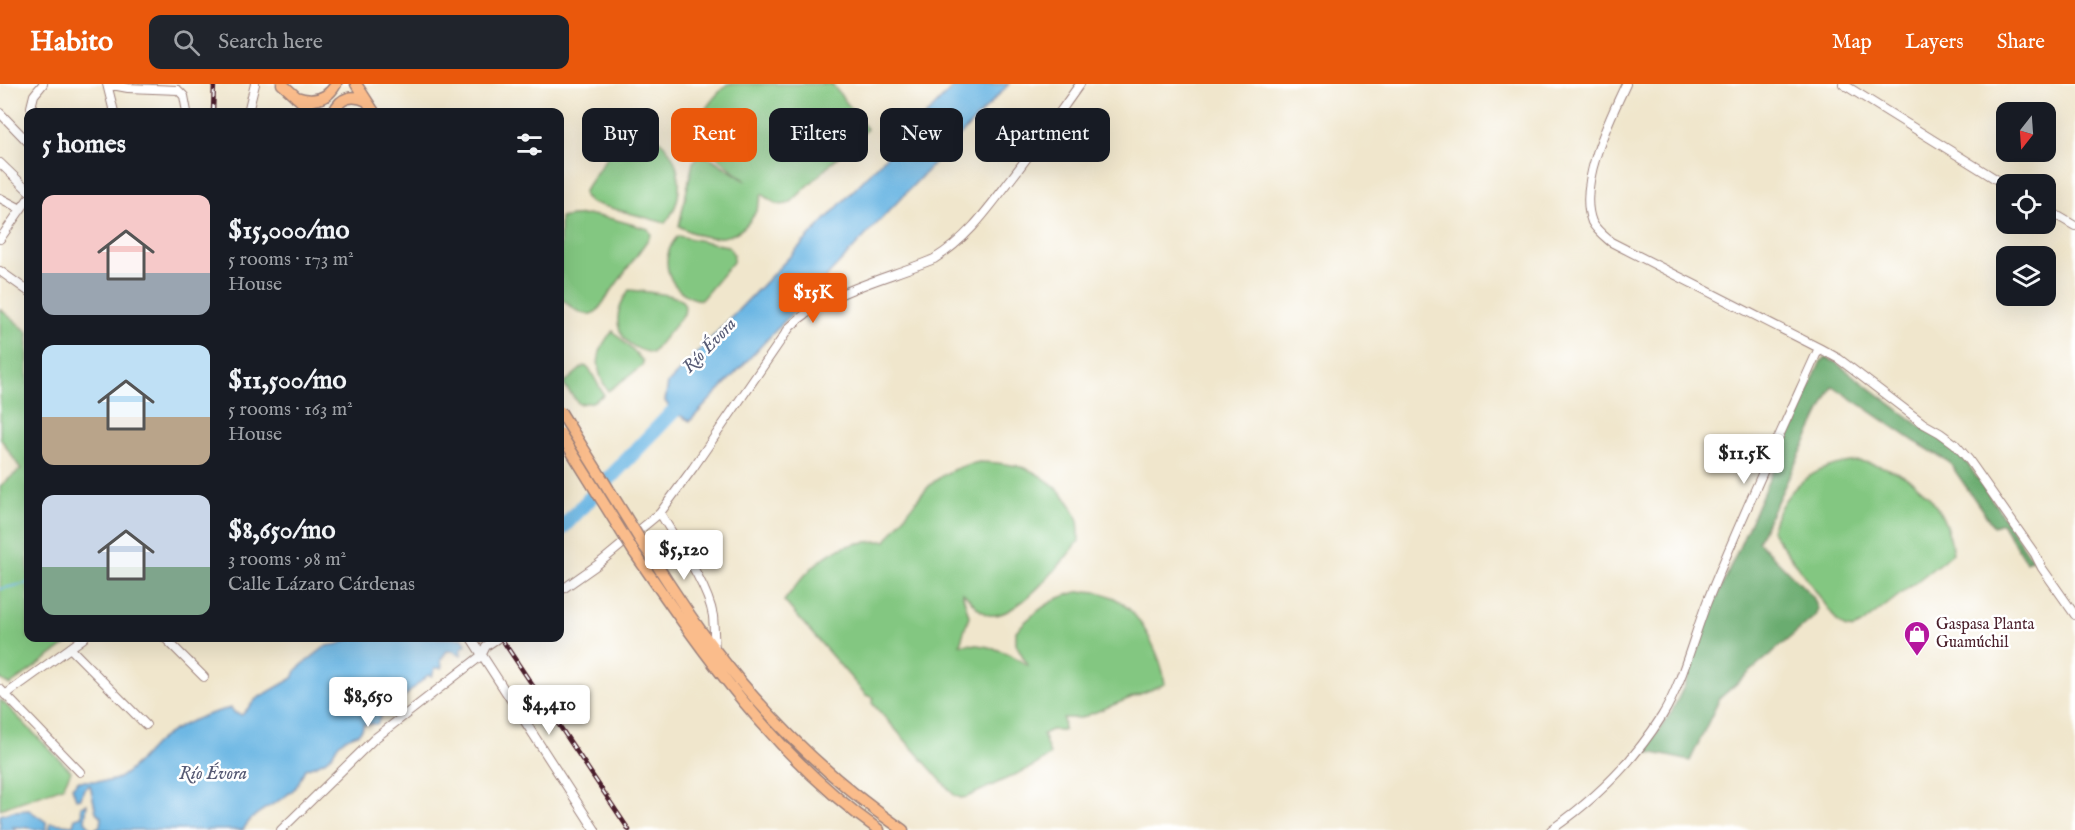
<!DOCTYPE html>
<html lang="en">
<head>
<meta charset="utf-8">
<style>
  body { margin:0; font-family:"IM FELL English",serif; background:#20242c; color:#f1f3f6; height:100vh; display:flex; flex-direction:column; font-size:22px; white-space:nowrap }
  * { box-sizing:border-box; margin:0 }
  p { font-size:20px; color:#9ea1a6 }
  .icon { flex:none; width:33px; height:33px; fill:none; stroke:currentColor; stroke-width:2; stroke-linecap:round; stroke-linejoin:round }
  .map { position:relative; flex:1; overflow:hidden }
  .details { position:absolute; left:24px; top:24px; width:540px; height:534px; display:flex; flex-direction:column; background:#171b24; border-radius:12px; box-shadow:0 6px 24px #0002 }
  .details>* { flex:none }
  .top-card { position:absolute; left:582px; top:24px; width:570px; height:54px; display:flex; gap:12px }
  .needle { width:39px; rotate:197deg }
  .controls { position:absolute; left:1996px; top:18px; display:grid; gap:12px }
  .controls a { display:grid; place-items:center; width:60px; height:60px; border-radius:12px; background:#171b24; box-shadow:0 6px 24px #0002; font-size:30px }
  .price { position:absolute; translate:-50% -51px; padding:0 14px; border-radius:6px; background:#fff; color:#222; font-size:20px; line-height:39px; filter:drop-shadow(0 2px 3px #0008) }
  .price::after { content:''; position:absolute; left:50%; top:36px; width:18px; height:14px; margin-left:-9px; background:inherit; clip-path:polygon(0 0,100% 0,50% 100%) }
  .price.current { background:#ea580c; color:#fff }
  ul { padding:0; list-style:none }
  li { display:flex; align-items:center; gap:18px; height:150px; padding:0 18px }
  li span { display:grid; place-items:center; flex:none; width:168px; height:120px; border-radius:12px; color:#555 }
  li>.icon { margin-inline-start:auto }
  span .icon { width:72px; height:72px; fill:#fffc; stroke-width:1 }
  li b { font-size:26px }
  h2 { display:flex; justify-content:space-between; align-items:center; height:72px; padding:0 18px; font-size:26px }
  .chip { padding:0 21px; border-radius:12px; background:#171b24; box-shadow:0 6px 24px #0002; font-size:21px; line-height:54px }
  .chip.current { background:#ea580c; color:#fff }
  header { display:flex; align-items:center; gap:36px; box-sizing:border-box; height:84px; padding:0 30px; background:#ea580c; color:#fff }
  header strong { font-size:28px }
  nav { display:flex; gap:33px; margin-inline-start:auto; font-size:21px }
  .search { width:420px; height:54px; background:#20242c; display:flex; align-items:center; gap:15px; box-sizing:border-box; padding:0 21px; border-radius:12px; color:#9ea1a6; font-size:22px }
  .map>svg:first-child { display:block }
</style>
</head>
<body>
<header>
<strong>Habito</strong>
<div class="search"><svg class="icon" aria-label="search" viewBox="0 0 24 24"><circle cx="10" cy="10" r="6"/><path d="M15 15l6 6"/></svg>Search here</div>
<nav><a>Map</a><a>Layers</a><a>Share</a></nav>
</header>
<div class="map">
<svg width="2075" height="746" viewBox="0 0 2075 746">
  <rect width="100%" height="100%" fill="#fff"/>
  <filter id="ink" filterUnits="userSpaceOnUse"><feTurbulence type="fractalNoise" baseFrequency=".0167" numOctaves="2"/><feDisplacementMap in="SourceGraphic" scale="12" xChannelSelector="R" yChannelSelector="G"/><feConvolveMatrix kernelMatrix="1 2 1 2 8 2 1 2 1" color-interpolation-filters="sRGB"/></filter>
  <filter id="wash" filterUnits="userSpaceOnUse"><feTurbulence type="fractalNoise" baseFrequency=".008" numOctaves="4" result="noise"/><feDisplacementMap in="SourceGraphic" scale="24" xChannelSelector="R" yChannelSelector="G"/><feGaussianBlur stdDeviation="1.35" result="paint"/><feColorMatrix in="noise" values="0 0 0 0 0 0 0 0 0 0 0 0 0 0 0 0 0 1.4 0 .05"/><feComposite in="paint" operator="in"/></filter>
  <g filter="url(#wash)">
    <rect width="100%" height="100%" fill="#f0e6cc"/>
    <path fill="#83c781" stroke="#667356" stroke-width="1.5" d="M727 0H832L867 45 790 119C778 124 772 117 762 110 751 155 716 164 679 142L693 78 699 72 711 74 746 97 693 53C700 29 710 17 727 0Z
      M629 40C637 44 646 47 654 52 683 72 687 113 665 139L589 118 584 112V107Z
      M591 131 613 135 648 145 651 151 598 226C585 238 571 222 560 214V134L572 132Z
      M678 152 727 162C733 167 734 171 733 178L701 216C669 211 656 175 678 152Z
      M629 206C639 207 675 210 681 216 686 220 685 225 684 230L652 269C616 262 609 234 629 206Z
      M0 225 28 248V554H75L10 601 0 595V402L21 385 0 354Z
      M613 247 643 277V279L641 283 608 307C594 287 595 265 613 247Z
      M584 282 589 284 604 311 592 318 579 320 563 300Z
      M1858 377C1911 385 1945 415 1953 469L1861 541C1853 546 1845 546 1838 538L1771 446C1784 403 1814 381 1858 377Z
      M979 378C990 378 1001 379 1012 381 1039 385 1070 410 1078 437 1079 443 1079 450 1079 457 1065 475 1013 541 986 530 978 527 969 513 962 508L969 532 960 560C986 560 1007 566 1028 582L1016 560V547C1061 499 1114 487 1149 553 1157 569 1163 582 1165 600L1081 634H1063L1064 646H1051L1043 650 1050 671 1034 682 967 713 961 714 954 711 872 619 874 614 866 611 784 517C815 477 833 456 886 457 916 420 927 387 979 378Z
      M0 615 71 687 63 703 0 725Z"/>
    <path fill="#6aac6f" stroke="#5a664d" stroke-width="1.5" d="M1826 274 1835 278 1923 344 1950 359 1967 379 2032 475 2026 478 2002 439 1993 442 1949 378 1914 357 1833 302 1758 457 1813 513 1818 525 1815 532 1720 614 1690 677 1644 667 1671 629 1686 598 1713 523 1821 277Z"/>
    <path fill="#6ab6e3" stroke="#5a6a87" stroke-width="1.5" d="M956 0H1009L690 337 673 328 665 317 668 299Z
      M352 554H463L466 560 461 565V571L453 567H447L441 575 442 584H435L432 592 428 591 401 616 390 622 392 627 382 630 377 640H364C360 654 351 650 342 657 336 661 336 666 331 672 325 679 313 682 305 685 302 690 300 698 296 703 280 721 256 723 243 746H50V739L73 741 75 734 82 732 81 722 87 720 85 737 93 746 100 742 101 733 96 728 90 701 84 705 81 714 76 715 72 703 78 697C91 695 106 701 119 694 133 686 144 671 156 659 177 641 205 630 231 624L235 629 242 631 256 615 293 594 297 585 326 562 339 560Z
      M29 726 46 738 47 746C35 746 26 742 13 743L16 746H0V731L13 727Z"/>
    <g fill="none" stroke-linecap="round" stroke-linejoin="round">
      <path stroke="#6ab6e3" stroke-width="2" d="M0 505 28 499"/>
      <path stroke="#6ab6e3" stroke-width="15" d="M560 446 686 314"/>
    </g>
  </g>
  <g filter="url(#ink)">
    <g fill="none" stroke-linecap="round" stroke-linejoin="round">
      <g stroke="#9d827c" stroke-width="10">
        <path id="minor" d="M107 0 128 4 178 6 184 12 187 28
          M107 0 114 28
          M1843 0 2007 102
          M31 23 34 11 43 0
          M248 28 255 0
          M0 29 28 58
          M0 79 28 106
          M0 114 21 125
          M2046 125 2075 142
          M0 155 28 115
          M0 187 28 207
          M1819 264 1839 275 1924 340 1940 349 1955 360 1969 376 2035 470 2042 484 2075 531
          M660 429C676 456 708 501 713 532 714 543 714 554 715 565
          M560 507 597 481 660 429 693 384 790 243C827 207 886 195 934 175 967 155 988 125 1011 95 1035 64 1057 32 1080 0
          M165 554 204 593
          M471 554 595 746
          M70 564 146 641
          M0 605 80 688
          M5 611 84 554
          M281 746 374 655 481 572 486 562 498 554
          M1551 746C1594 716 1634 677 1662 632 1682 600 1693 554 1707 518 1742 432 1781 348 1819 264L1611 158C1604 152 1596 146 1592 138 1577 101 1610 34 1626 0"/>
      </g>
      <g stroke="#9d827c" stroke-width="13">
        <path id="major" d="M282 0 313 28
          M356 0 374 28
          M296 13C313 19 327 16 336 0
          M334 28C340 13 353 10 367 17
          M644 462C668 497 690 534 716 567 769 636 832 697 903 746
          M634 468C704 570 776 674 879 746"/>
      </g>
      <use href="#minor" stroke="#fff" stroke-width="8"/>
      <use href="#major" stroke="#fabc8b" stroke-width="10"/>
      <g stroke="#4a1f2b" stroke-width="4.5">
        <path id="rail" d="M213 28 214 0
          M501 554 629 746"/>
      </g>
      <use href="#rail" stroke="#fff" stroke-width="2" stroke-dasharray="7" stroke-linecap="butt"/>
      <g stroke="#9d827c" stroke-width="13" stroke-linecap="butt">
        <path id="major-bridge" d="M560 327 644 462
          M560 349 634 468"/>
      </g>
      <use href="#major-bridge" stroke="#fabc8b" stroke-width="10"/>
    </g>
  </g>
  <defs>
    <g id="shop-pin" transform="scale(1.35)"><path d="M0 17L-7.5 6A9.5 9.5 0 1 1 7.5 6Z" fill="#b5179e" stroke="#fff"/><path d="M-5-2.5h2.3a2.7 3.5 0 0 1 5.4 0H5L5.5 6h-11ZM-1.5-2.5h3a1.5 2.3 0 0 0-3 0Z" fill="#fff"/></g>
  </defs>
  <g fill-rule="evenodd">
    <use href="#shop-pin" x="1917" y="550"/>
  </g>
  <g text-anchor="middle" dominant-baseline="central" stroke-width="5" stroke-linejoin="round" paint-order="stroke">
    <g font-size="16" fill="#4a1f2b" stroke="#fff" text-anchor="start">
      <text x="1936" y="541">Gaspasa Planta<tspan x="1936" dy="18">Guamúchil</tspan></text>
    </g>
    <g font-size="18" font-style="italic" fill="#575b75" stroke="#fff">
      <text transform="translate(710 262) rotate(-46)">Río Évora</text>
      <text x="213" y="690">Río Évora</text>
    </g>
  </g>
</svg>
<div class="controls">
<a><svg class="needle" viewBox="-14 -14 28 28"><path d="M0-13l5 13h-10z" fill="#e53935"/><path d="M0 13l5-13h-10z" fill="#9ea1a6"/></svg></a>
<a><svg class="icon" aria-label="locate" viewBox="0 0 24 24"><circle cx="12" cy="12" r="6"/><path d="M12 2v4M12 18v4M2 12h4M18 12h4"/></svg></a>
<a><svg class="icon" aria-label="layers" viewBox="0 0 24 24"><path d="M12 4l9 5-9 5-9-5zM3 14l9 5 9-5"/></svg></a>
</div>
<b class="price current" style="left:813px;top:240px">$15K</b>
<b class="price" style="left:1744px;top:401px">$11.5K</b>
<b class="price" style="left:684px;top:497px">$5,120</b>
<b class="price" style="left:368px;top:644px">$8,650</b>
<b class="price" style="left:549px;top:652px">$4,410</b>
<div class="top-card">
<a class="chip">Buy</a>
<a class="chip current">Rent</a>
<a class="chip">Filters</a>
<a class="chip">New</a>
<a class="chip">Apartment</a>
</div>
<section class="details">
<h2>5 homes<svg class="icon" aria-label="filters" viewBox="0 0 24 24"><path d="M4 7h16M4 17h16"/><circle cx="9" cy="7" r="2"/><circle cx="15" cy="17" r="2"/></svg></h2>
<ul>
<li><span style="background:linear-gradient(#f6c9c9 65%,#9aa5b1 0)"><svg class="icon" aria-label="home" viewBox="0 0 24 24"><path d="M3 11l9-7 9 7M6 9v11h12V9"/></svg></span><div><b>$15,000/mo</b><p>5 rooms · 173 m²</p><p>House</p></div></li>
<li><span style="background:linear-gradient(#bfe0f5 60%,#b9a48a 0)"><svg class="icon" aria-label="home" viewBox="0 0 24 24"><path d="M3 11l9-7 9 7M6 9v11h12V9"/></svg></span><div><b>$11,500/mo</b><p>5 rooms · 163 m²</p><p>House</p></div></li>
<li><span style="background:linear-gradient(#c9d6e8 60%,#7fa58c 0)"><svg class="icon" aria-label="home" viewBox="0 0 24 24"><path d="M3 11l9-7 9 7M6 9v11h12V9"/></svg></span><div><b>$8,650/mo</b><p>3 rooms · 98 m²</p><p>Calle Lázaro Cárdenas</p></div></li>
</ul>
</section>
</div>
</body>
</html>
